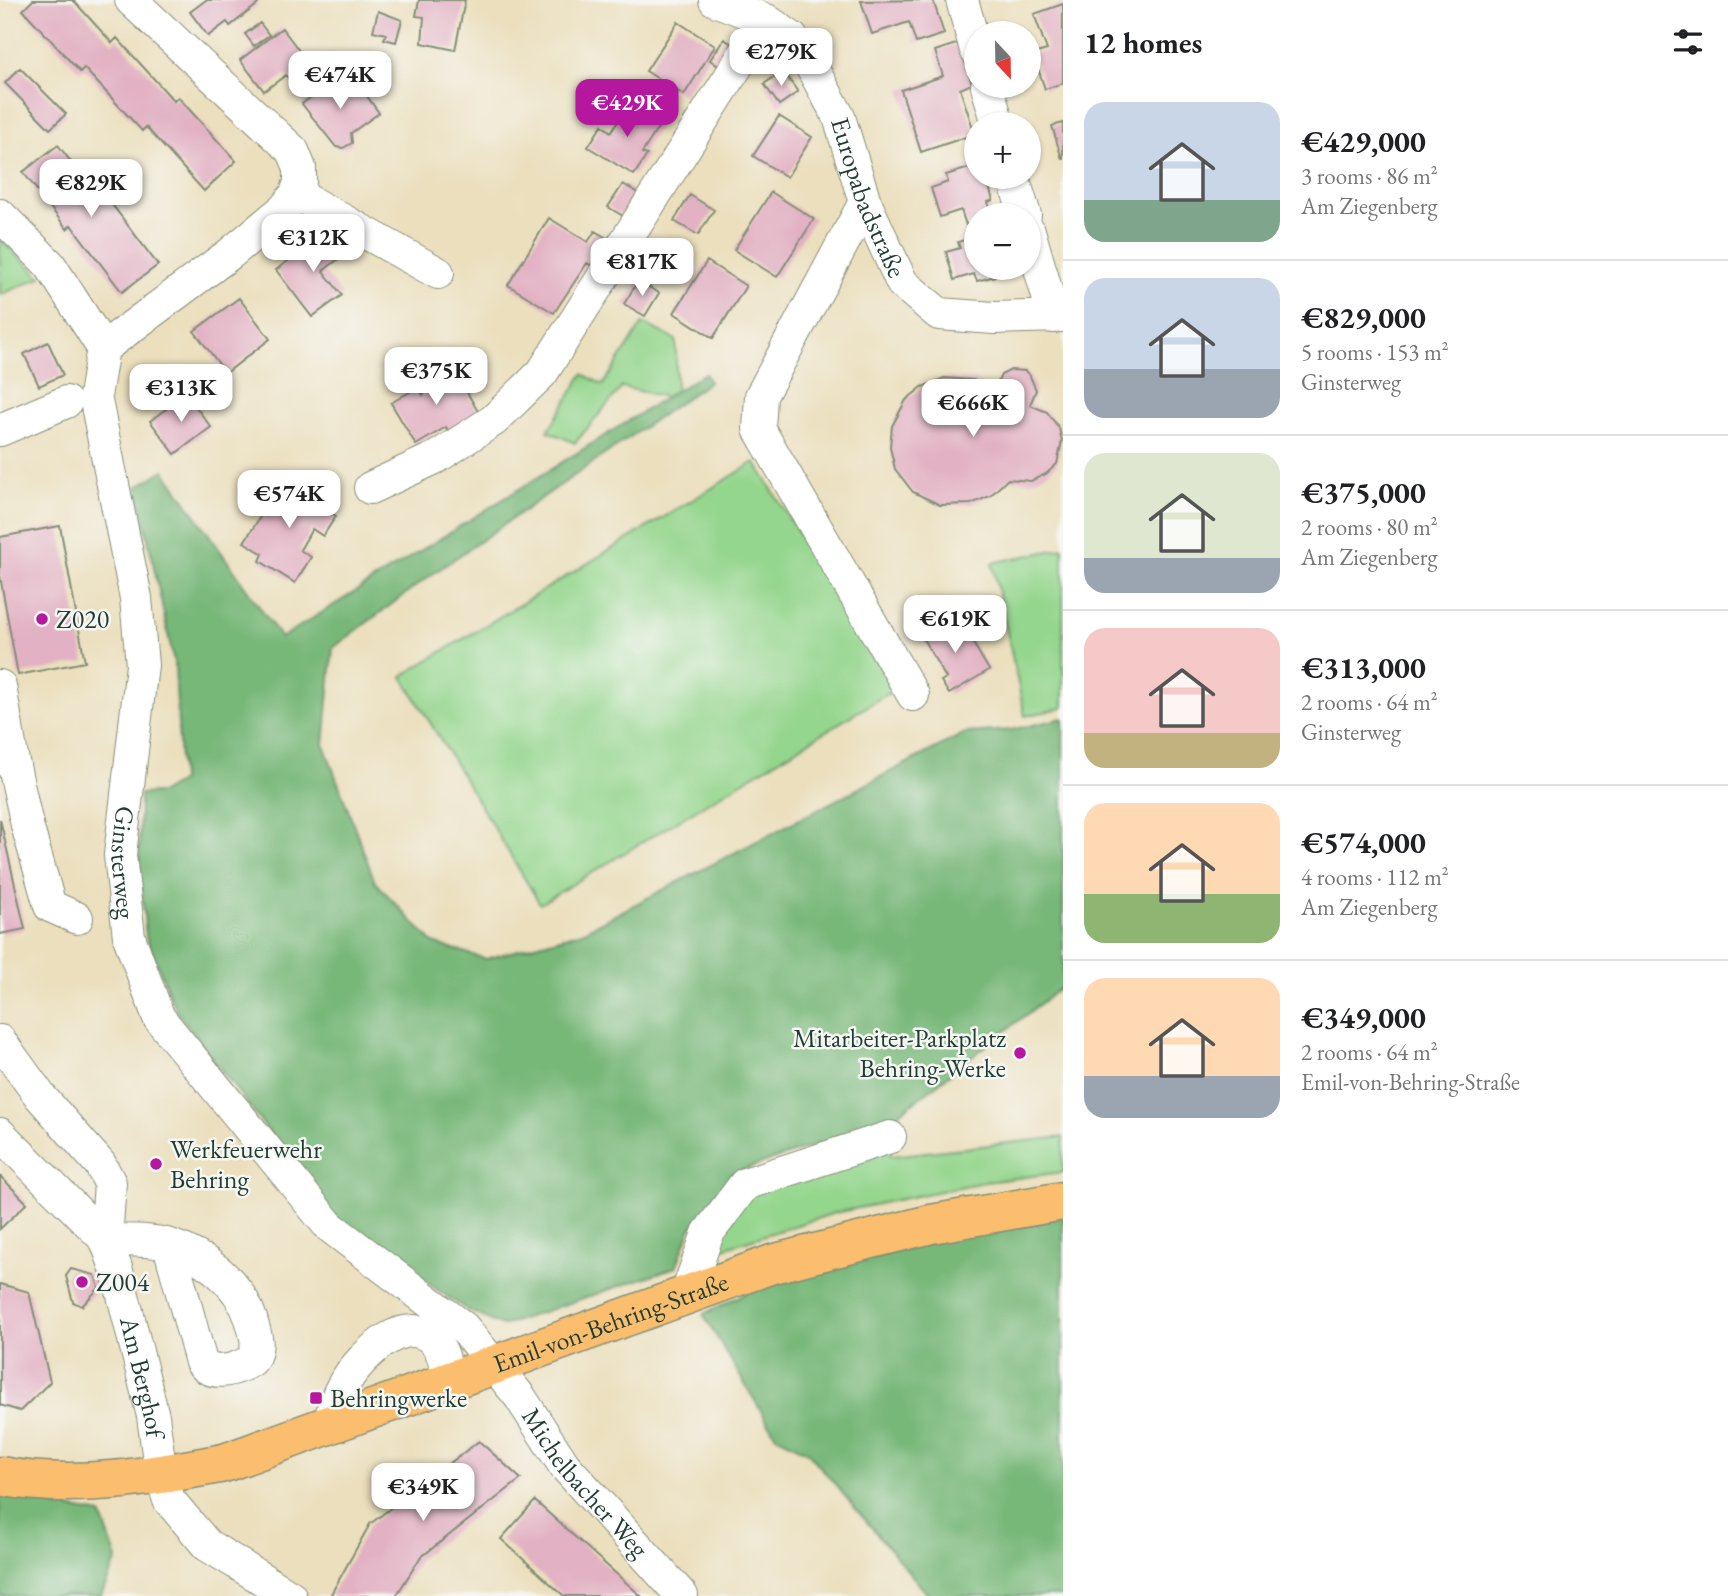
<!DOCTYPE html>
<html lang="en">
<head>
<meta charset="utf-8">
<style>
  body { margin:0; font-family:"EB Garamond",serif; background:#f6f6f6; color:#202124; height:100vh; display:flex; flex-direction:column; font-size:26px; white-space:nowrap }
  * { box-sizing:border-box; margin:0 }
  p { font-size:23px; color:#757577 }
  .icon { flex:none; width:38px; height:38px; fill:none; stroke:currentColor; stroke-width:2; stroke-linecap:round; stroke-linejoin:round }
  .map { position:relative; flex:1; overflow:hidden }
  .sheet { display:flex; flex-direction:column; background:#fff; width:665px }
  .sheet>* { flex:none }
  .needle { width:46px; rotate:158deg }
  .controls { position:absolute; left:964px; top:21px; display:grid; gap:14px }
  .controls a { display:grid; place-items:center; width:77px; height:77px; border-radius:50%; background:#fff; box-shadow:0 2px 5px #0004; font-size:35px }
  .price { position:absolute; translate:-50% -60px; padding:0 16px; border-radius:14px; background:#fff; color:#222; font-size:23px; line-height:46px; filter:drop-shadow(0 2px 4px #0008) }
  .price::after { content:''; position:absolute; left:50%; top:42px; width:21px; height:16px; margin-left:-10px; background:inherit; clip-path:polygon(0 0,100% 0,50% 100%) }
  .price.on { background:#b5179e; color:#fff }
  ul { padding:0; list-style:none }
  li { display:flex; align-items:center; gap:21px; height:175px; padding:0 21px }
  li+li { border-top:2px solid #e0e0e0 }
  li span { display:grid; place-items:center; flex:none; width:196px; height:140px; border-radius:21px; color:#555 }
  li>.icon { margin-inline-start:auto }
  span .icon { width:84px; height:84px; fill:#fffc; stroke-width:1 }
  li b { font-size:30px }
  h2 { display:flex; justify-content:space-between; align-items:center; height:84px; padding:0 21px; font-size:30px }
  main { display:flex; flex:1; min-height:0 }
  .map>svg:first-child { display:block }
</style>
</head>
<body>
<main>
<div class="map">
<svg width="1063" height="1596" viewBox="0 0 1063 1596">
  <rect width="100%" height="100%" fill="#f6f6f2"/>
  <filter id="ink" filterUnits="userSpaceOnUse"><feTurbulence type="fractalNoise" baseFrequency=".0143" numOctaves="2"/><feDisplacementMap in="SourceGraphic" scale="14" xChannelSelector="R" yChannelSelector="G"/><feConvolveMatrix kernelMatrix="1 2 1 2 8 2 1 2 1" color-interpolation-filters="sRGB"/></filter>
  <filter id="wash" filterUnits="userSpaceOnUse"><feTurbulence type="fractalNoise" baseFrequency=".00686" numOctaves="4" result="noise"/><feDisplacementMap in="SourceGraphic" scale="28" xChannelSelector="R" yChannelSelector="G"/><feGaussianBlur stdDeviation="1.57" result="paint"/><feColorMatrix in="noise" values="0 0 0 0 0 0 0 0 0 0 0 0 0 0 0 0 0 1.4 0 .05"/><feComposite in="paint" operator="in"/></filter>
  <g filter="url(#wash)">
    <rect width="100%" height="100%" fill="#ebdfbd"/>
    <path fill="#94d68d" stroke="#5a8a60" stroke-width="2" d="M0 239 41 277 0 295Z
      M643 323 676 340V390L665 397 622 387 575 443 548 431 583 374 603 385Z
      M755 462 894 690 540 904 402 676Z
      M1063 548V708L1025 716 992 563Z
      M1063 1137V1172L978 1183 835 1213 711 1252 750 1191 890 1147 891 1156Z"/>
    <path fill="#77b778" stroke="#4b7a56" stroke-width="2" d="M705 373 709 382 424 580 333 648 324 745 375 882 433 943 486 959 582 932 965 733 1011 730 1063 718V986L892 1119 731 1174 690 1230 676 1267 502 1326 467 1310 337 1221 177 1012 146 937 139 857 140 794 161 793 181 781 175 667 137 487 164 470 281 638Z
      M1063 1208V1596H929L808 1452 776 1436 703 1314 763 1285Z
      M0 1496 101 1514 117 1559 101 1596H0Z"/>
    <g id="blocks">
      <path fill="#e2b1c3" d="M33 0H73L112 43 117 38 174 101 178 97 236 161 204 191 146 127 142 131 84 68 80 72 23 10Z
        M206 0H255L258 4 230 26 227 22 208 36 190 12Z
        M419 0H465L455 50 422 43 424 17 416 16Z
        M933 0 944 34 916 43 909 22 872 34 861 1Z
        M1063 4V83L1045 89 1033 54 1047 50 1034 14Z
        M378 11 402 20 396 42 384 39 386 34 373 31Z
        M678 22 715 46 684 95 646 71Z
        M260 23 269 35 254 46 245 34Z
        M282 28 310 65 290 80 286 75 264 91 240 60Z
        M724 39 735 46 721 68 710 60Z
        M959 43 972 84 960 89 975 134 921 152 901 90 943 76 935 51Z
        M20 68 66 114 50 129 5 83Z
        M783 71 798 92 779 105 764 84Z
        M343 74 359 95 364 92 379 113 351 133 352 143 343 148 336 147 302 104Z
        M630 103 661 123 642 153 647 155 634 175 588 147 602 125 611 132Z
        M779 116 812 137 787 177 753 156Z
        M1063 123V159H1062L1052 126Z
        M58 145 102 202 107 198 158 265 122 292 71 225 67 229 23 172Z
        M976 166V177H990L991 180 987 181 993 200 988 202 992 215H976V222L966 225 961 210 940 217 931 188 948 182 946 175Z
        M623 184 638 193 623 216 608 207Z
        M771 192 814 219 777 277 734 250Z
        M690 195 714 210 698 235 674 221Z
        M549 218 588 242 595 231 613 242 597 269 587 263 554 313 508 285Z
        M328 230 346 253 323 271 342 295 312 317 276 270Z
        M976 237V268H993L995 276 977 281 974 274 954 280 946 252 960 248 958 242Z
        M707 261 746 286 713 338 674 313Z
        M638 281 659 293 645 316 624 304Z
        M239 298 270 339 226 373 194 331Z
        M48 342 63 375 39 386 24 354Z
        M452 366 480 415 449 432 446 427 416 445 391 403 418 387 423 395 432 377Z
        M1011 370 1025 371 1030 376 1036 390 1030 405 1047 412 1059 428 1062 441 1057 464 1046 474 1031 481 1008 479 990 496 971 504 940 505 913 492 895 469 890 447 892 426 906 400 922 387 944 378 973 380 994 390 1001 375Z
        M186 394 211 427 175 454 150 421Z
        M289 479 318 497 314 503 336 516 323 536 312 529 300 550 311 557 295 583 260 561 263 554 244 542 262 514 266 516Z
        M60 526 85 662 18 675 0 576V537Z
        M957 616 989 670 949 694 941 681 946 678 922 637Z
        M0 819 25 929 0 934Z
        M0 1176 27 1203 0 1229Z
        M71 1269 95 1275 99 1288 82 1306 73 1302 66 1276Z
        M0 1284 29 1292 50 1382 20 1411 0 1405Z
        M479 1441 521 1479 420 1558 396 1596H330L370 1524Z
        M535 1501 641 1596H564L501 1539Z"/>
    </g>
  </g>
  <g filter="url(#ink)">
    <use href="#blocks" fill-opacity="0" stroke="#858e78" stroke-width="2"/>
    <g fill="none" stroke-linecap="round" stroke-linejoin="round">
      <g stroke="#858e78" stroke-width="34">
        <g id="minor">
          <path id="s1" d="M715 0 766 20 792 38 811 66 839 117 865 202 902 283 939 314 994 318 1063 316"/>
          <path d="M962 0 976 50"/>
          <path d="M987 86 998 124"/>
          <path d="M1013 177 1025 215"/>
          <path d="M296 194 438 273"/>
          <path d="M865 202 761 396 759 429 913 695"/>
          <path id="s2" d="M0 215 50 265 103 348 95 396 136 598 142 665 120 855 129 937 159 1018 329 1226 464 1328 520 1397 564 1465 682 1596"/>
          <path d="M1029 231 1054 317"/>
          <path d="M103 348 231 253 285 208 296 194 300 182V168L293 151 131 0"/>
          <path d="M0 430 66 402"/>
          <path d="M370 488 437 457 494 420 542 373 766 20"/>
          <path d="M0 686 12 757 0 759"/>
          <path d="M12 757 27 825 50 906 77 918"/>
          <path d="M0 1041 40 1096 100 1164 110 1183 106 1240C126 1241 151 1239 170 1245 206 1257 239 1282 251 1319 255 1334 261 1345 252 1360 238 1369 213 1378 201 1362L169 1245"/>
          <path id="s3" d="M0 1134 106 1240 117 1271 153 1416 161 1475 169 1500 207 1545 290 1596"/>
          <path d="M687 1293 708 1233 745 1184 890 1137"/>
          <path d="M328 1428C332 1412 336 1396 345 1382 361 1356 410 1306 438 1346 445 1356 446 1370 449 1382"/>
        </g>
      </g>
      <g stroke="#858e78" stroke-width="41">
        <g id="major">
          <path id="s4" d="M0 1476C74 1490 151 1477 224 1463L772 1264 931 1224 1063 1201"/>
        </g>
      </g>
      <use href="#minor" stroke="#fff" stroke-width="32"/>
      <use href="#major" stroke="#fabe6e" stroke-width="38"/>
    </g>
  </g>
  <g fill="#b5179e" stroke="#f6f6f2" stroke-width="2.5">
    <circle cx="42" cy="619" r="7"/>
    <circle cx="1020" cy="1053" r="7"/>
    <circle cx="156" cy="1164" r="7"/>
    <circle cx="82" cy="1282" r="7"/>
    <rect x="309" y="1391" width="14" height="14" rx="3.5"/>
  </g>
  <g text-anchor="middle" dominant-baseline="central" stroke-width="5" stroke-linejoin="round" paint-order="stroke">
    <g font-size="26" fill="#1f3d34" stroke="#f6f6f2">
      <text stroke="none"><textPath href="#s1" startOffset="264">Europabadstraße</textPath></text>
      <text stroke="none"><textPath href="#s2" startOffset="690">Ginsterweg</textPath></text>
      <text stroke="none"><textPath href="#s4" startOffset="637">Emil-von-Behring-Straße</textPath></text>
      <text stroke="none"><textPath href="#s3" startOffset="292">Am Berghof</textPath></text>
      <text stroke="none"><textPath href="#s2" startOffset="1486">Michelbacher Weg</textPath></text>
    </g>
    <g font-size="26" fill="#1f3d34" stroke="#f6f6f2" text-anchor="start">
      <text x="56" y="619">Z020</text>
      <text x="1006" y="1038" text-anchor="end">Mitarbeiter-Parkplatz<tspan x="1006" dy="30">Behring-Werke</tspan></text>
      <text x="170" y="1149">Werkfeuerwehr<tspan x="170" dy="30">Behring</tspan></text>
      <text x="96" y="1282">Z004</text>
      <text x="330" y="1398">Behringwerke</text>
    </g>
  </g>
</svg>
<div class="controls">
<a><svg class="needle" viewBox="-14 -14 28 28"><path d="M0-13l5 13h-10z" fill="#e53935"/><path d="M0 13l5-13h-10z" fill="#757577"/></svg></a>
<a>+</a>
<a>−</a>
</div>
<b class="price" style="left:781px;top:88px">€279K</b>
<b class="price" style="left:340px;top:111px">€474K</b>
<b class="price on" style="left:627px;top:139px">€429K</b>
<b class="price" style="left:91px;top:219px">€829K</b>
<b class="price" style="left:313px;top:274px">€312K</b>
<b class="price" style="left:642px;top:298px">€817K</b>
<b class="price" style="left:436px;top:407px">€375K</b>
<b class="price" style="left:181px;top:424px">€313K</b>
<b class="price" style="left:973px;top:439px">€666K</b>
<b class="price" style="left:289px;top:530px">€574K</b>
<b class="price" style="left:955px;top:655px">€619K</b>
<b class="price" style="left:423px;top:1523px">€349K</b>
</div>
<section class="sheet">
<h2>12 homes<svg class="icon" aria-label="filters" viewBox="0 0 24 24"><path d="M4 7h16M4 17h16"/><circle cx="9" cy="7" r="2"/><circle cx="15" cy="17" r="2"/></svg></h2>
<ul>
<li><span style="background:linear-gradient(#c9d6e8 70%,#7fa58c 0)"><svg class="icon" aria-label="home" viewBox="0 0 24 24"><path d="M3 11l9-7 9 7M6 9v11h12V9"/></svg></span><div><b>€429,000</b><p>3 rooms · 86 m²</p><p>Am Ziegenberg</p></div></li>
<li><span style="background:linear-gradient(#c9d6e8 65%,#9aa5b1 0)"><svg class="icon" aria-label="home" viewBox="0 0 24 24"><path d="M3 11l9-7 9 7M6 9v11h12V9"/></svg></span><div><b>€829,000</b><p>5 rooms · 153 m²</p><p>Ginsterweg</p></div></li>
<li><span style="background:linear-gradient(#dfe7d0 75%,#9aa5b1 0)"><svg class="icon" aria-label="home" viewBox="0 0 24 24"><path d="M3 11l9-7 9 7M6 9v11h12V9"/></svg></span><div><b>€375,000</b><p>2 rooms · 80 m²</p><p>Am Ziegenberg</p></div></li>
<li><span style="background:linear-gradient(#f6c9c9 75%,#c2b280 0)"><svg class="icon" aria-label="home" viewBox="0 0 24 24"><path d="M3 11l9-7 9 7M6 9v11h12V9"/></svg></span><div><b>€313,000</b><p>2 rooms · 64 m²</p><p>Ginsterweg</p></div></li>
<li><span style="background:linear-gradient(#ffd9b3 65%,#8fb573 0)"><svg class="icon" aria-label="home" viewBox="0 0 24 24"><path d="M3 11l9-7 9 7M6 9v11h12V9"/></svg></span><div><b>€574,000</b><p>4 rooms · 112 m²</p><p>Am Ziegenberg</p></div></li>
<li><span style="background:linear-gradient(#ffd9b3 70%,#9aa5b1 0)"><svg class="icon" aria-label="home" viewBox="0 0 24 24"><path d="M3 11l9-7 9 7M6 9v11h12V9"/></svg></span><div><b>€349,000</b><p>2 rooms · 64 m²</p><p>Emil-von-Behring-Straße</p></div></li>
</ul>
</section>
</main>
</body>
</html>
